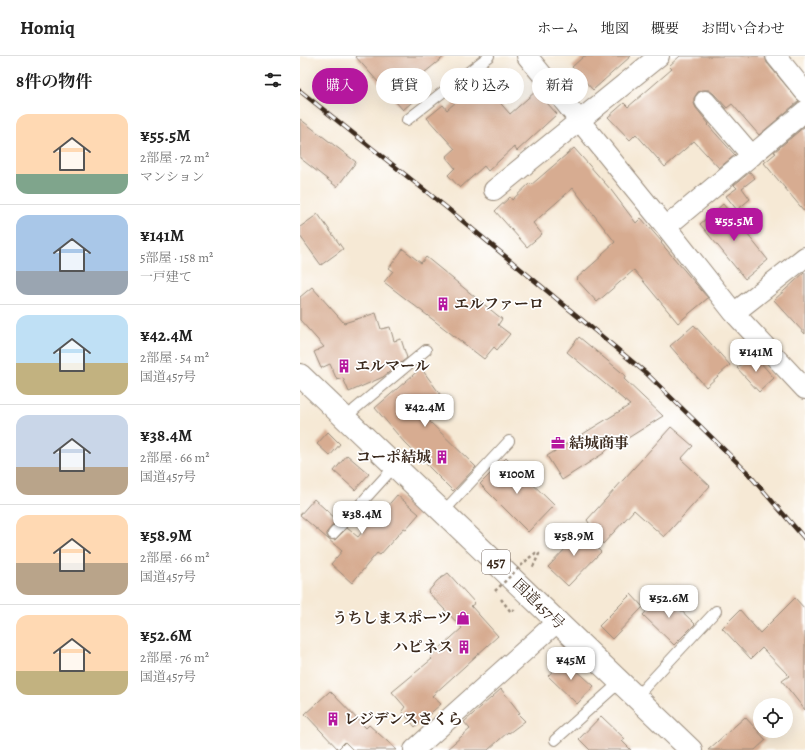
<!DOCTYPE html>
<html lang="ja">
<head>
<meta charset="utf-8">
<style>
  body { margin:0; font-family:Alegreya,"Noto Serif JP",serif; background:#f2f2f2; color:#222; height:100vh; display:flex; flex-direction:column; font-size:15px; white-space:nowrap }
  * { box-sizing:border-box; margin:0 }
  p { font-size:13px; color:#767676 }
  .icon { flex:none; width:22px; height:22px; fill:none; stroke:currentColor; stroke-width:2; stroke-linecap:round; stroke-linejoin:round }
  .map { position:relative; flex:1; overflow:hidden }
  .panel { display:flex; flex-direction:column; background:#fff; width:300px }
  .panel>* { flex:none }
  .banner { position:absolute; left:12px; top:12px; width:380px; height:36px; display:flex; gap:8px }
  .fabs { position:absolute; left:453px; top:642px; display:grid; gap:8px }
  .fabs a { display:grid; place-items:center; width:40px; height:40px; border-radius:50%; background:#fff; box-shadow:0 4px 16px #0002; font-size:20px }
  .price { position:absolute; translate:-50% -34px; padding:0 9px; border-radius:8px; background:#fff; color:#222; font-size:13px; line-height:26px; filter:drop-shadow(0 1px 2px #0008) }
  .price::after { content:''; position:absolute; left:50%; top:24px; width:12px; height:9px; margin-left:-6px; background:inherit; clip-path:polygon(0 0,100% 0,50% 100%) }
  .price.current { background:#b5179e; color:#fff }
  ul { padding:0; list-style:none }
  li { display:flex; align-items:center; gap:12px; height:100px; padding:0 16px }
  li+li { border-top:1px solid #e0e0e0 }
  li span { display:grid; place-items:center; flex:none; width:112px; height:80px; border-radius:12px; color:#555 }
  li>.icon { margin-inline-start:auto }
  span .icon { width:48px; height:48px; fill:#fffc; stroke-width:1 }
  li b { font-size:17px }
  h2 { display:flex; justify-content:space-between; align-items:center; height:48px; padding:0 16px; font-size:17px }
  .chip { padding:0 14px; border-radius:18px; background:#fff; box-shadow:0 4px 16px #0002; font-size:14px; line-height:36px }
  .chip.current { background:#b5179e; color:#fff }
  header { display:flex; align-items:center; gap:24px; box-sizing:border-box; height:56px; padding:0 20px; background:#fff; border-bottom:1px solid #e0e0e0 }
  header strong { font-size:19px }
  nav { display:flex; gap:22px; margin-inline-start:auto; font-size:14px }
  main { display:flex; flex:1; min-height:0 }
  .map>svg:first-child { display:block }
</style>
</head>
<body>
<header>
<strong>Homiq</strong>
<nav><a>ホーム</a><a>地図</a><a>概要</a><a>お問い合わせ</a></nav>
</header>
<main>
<section class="panel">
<h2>8件の物件<svg class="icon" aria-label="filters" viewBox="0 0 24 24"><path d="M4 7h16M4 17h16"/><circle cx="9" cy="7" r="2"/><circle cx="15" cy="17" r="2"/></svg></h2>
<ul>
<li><span style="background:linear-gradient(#ffd9b3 75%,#7fa58c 0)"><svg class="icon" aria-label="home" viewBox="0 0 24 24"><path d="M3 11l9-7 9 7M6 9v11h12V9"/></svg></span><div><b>¥55.5M</b><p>2部屋 · 72 m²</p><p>マンション</p></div></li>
<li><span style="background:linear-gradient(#a9c7e8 70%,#9aa5b1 0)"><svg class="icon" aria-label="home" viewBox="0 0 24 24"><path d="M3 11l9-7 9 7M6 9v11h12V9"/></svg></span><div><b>¥141M</b><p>5部屋 · 158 m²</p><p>一戸建て</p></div></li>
<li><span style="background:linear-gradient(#bfe0f5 60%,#c2b280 0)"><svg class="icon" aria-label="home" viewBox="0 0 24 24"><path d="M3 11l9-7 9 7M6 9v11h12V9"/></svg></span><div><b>¥42.4M</b><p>2部屋 · 54 m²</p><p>国道457号</p></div></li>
<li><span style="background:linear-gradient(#c9d6e8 65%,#b9a48a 0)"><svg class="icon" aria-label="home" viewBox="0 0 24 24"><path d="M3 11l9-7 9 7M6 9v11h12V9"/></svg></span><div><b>¥38.4M</b><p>2部屋 · 66 m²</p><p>国道457号</p></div></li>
<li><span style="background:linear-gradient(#ffd9b3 60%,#b9a48a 0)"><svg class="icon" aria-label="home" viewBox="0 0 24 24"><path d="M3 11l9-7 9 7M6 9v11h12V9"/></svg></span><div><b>¥58.9M</b><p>2部屋 · 66 m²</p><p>国道457号</p></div></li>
<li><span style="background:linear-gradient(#ffd9b3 70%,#c2b280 0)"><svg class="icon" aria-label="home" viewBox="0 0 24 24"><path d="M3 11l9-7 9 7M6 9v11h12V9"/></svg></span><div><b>¥52.6M</b><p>2部屋 · 76 m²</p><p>国道457号</p></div></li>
</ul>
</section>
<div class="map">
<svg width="505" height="694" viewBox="0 0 505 694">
  <rect width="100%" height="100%" fill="#fff"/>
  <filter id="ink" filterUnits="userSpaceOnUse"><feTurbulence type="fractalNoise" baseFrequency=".025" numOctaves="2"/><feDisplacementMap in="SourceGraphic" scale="8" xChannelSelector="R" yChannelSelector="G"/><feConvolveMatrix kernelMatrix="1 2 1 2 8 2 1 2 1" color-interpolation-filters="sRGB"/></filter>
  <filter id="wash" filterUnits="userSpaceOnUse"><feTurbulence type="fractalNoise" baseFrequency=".012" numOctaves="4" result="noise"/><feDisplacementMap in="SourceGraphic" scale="16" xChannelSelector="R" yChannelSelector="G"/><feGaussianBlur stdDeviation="0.9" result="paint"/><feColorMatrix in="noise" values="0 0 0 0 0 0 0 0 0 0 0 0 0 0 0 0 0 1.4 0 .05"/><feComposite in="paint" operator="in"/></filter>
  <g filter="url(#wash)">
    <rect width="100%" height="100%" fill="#f6e9d5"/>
    <g id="blocks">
      <path fill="#d7ac91" d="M55 0H145L109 29 119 40 103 54Z
        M284 0H331L293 34 272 11Z
        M380 0H465L467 7 499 45 459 79 432 48 427 52 414 38 409 34H403L398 36 394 42V47L396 52 409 68 408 69 435 99 419 112 394 85 365 111 336 78 330 84 308 61 324 47 328 51 372 13 369 10Z
        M180 24 210 58 236 35 257 58 217 95 214 91 188 115 184 110 160 132 148 119 155 112 146 101 155 93 127 62 143 49 147 54Z
        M0 63 56 106 37 131 0 102Z
        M505 70V156L464 107 476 97 474 96Z
        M274 92 311 134 336 167 341 162 362 186 361 187 408 242 378 267 334 214 297 246 276 223 303 199 302 198 315 186 273 132 233 167 242 178 227 191 195 155 210 141 212 144 230 127 231 129Z
        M450 116 455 122 442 132 450 143 437 154 426 140 437 132 434 129Z
        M423 148 468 204 445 223 400 168Z
        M18 158 43 193 21 209 0 180V171Z
        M103 193 121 207 126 201 202 263 198 269 210 278 197 294 194 291 184 303 84 226 93 215 89 212Z
        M505 216V278L474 244Z
        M12 231 44 267 76 257 81 273 90 271 94 285 101 283 107 302 83 321 49 336 43 322 37 324 30 308 21 312 14 296 24 291 0 264V241Z
        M394 269 430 309 406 331 370 290Z
        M279 281 326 320 324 323 363 360 328 382 323 378 304 397 262 424 247 400 330 349 267 296Z
        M453 298 474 322 459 336 437 312Z
        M121 312 148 349 128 364 176 411 153 435 104 386 75 352Z
        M371 371 393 390 381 403 410 430 364 481 334 454 303 488 287 464Z
        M28 376 40 388 30 400 17 388Z
        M47 399 69 418 55 434 34 415Z
        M206 402 254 449 228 476 180 428Z
        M97 439 119 458 106 473 104 472 80 499 77 497 52 527 31 508 42 495 0 459 14 443 37 464 27 476V480L29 483 35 484 47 472 58 481 71 465 73 467Z
        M275 470 301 496 268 530 248 511 267 491 261 485Z
        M148 517 175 547 171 550 198 580 132 640 141 648 115 671 102 655 105 651 92 636 132 603 130 601 162 572 128 536 137 525Z
        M363 537 395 568 374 589 343 559Z
        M331 538 343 551 312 583 299 570Z
        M495 542 505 553V654L482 625 489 620 462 592 451 603 422 572 440 554 460 577Z
        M264 603 294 630 277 648 248 620Z
        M201 633 220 657 218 658 225 665 209 677 208 676 188 694H146L170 673 164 666Z
        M30 635 66 672 69 669 97 694H53L45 686 38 693 5 658Z
        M301 660 325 683 322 685 331 694H290L279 683Z
        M445 661 466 684 455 694H408Z"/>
    </g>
  </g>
  <g filter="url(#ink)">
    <use href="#blocks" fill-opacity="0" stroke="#988a7a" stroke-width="1"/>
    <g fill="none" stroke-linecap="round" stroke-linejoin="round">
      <g stroke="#988a7a" stroke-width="12">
        <path id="service" d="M107 64 189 0
          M46 363 55 353 126 294
          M143 456 209 385
          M33 478 95 410
          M336 641 416 555
          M255 684 320 626"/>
      </g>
      <g stroke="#988a7a" stroke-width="22">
        <path id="minor" d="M227 0 366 171 434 257 505 333
          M476 0 505 36
          M405 45 452 100
          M194 134 359 0
          M366 171 505 55
          M434 257 505 201
          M114 694 258 565"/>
      </g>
      <g stroke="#988a7a" stroke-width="24">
        <path id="trunk" d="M0 319 391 694"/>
      </g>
      <path stroke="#988a7a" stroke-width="2.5" stroke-dasharray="3 3" stroke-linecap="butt" d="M229 502 237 496 239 498 232 513
        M201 543 211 556 215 553"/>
      <use href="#service" stroke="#fff" stroke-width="10"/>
      <use href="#minor" stroke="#fff" stroke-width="20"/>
      <use href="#trunk" stroke="#fff" stroke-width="22"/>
      <g stroke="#3b2a1e" stroke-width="4.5">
        <path id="rail" d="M0 35 147 152 346 317 446 415 505 483"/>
      </g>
      <use href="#rail" stroke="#fff" stroke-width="3" stroke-dasharray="9" stroke-linecap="butt"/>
      <path stroke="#988a7a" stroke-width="2.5" stroke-dasharray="3 3" stroke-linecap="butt" d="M195 535 229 502"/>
    </g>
  </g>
  <defs>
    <g id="building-bare" transform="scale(1.08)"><path d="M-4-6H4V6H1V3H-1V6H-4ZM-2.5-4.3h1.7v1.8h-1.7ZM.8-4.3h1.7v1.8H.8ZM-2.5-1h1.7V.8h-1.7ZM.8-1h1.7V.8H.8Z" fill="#b5179e" stroke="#fff" stroke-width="2.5" paint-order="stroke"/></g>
    <g id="office-bare" transform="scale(1.08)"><path d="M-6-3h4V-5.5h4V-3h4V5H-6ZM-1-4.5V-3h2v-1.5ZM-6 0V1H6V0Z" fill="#b5179e" stroke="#fff" stroke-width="2.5" paint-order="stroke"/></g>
    <g id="shop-bare" transform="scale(1.08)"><path d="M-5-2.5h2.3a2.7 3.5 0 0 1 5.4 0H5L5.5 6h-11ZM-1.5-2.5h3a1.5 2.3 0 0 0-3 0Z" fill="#b5179e" stroke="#fff" stroke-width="2.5" paint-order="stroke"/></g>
  </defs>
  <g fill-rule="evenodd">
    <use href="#building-bare" x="143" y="248"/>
    <use href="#building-bare" x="44" y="310"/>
    <use href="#office-bare" x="258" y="387"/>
    <use href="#building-bare" x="142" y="401"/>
    <use href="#shop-bare" x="163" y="562"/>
    <use href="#building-bare" x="164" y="591"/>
    <use href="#building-bare" x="33" y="663"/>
  </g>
  <g text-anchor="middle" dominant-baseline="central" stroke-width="3.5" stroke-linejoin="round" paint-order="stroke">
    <rect fill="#fff" stroke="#766a62" stroke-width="1" x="182" y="494" width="28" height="24" rx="3"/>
    <g font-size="14" font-weight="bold" fill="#3b2a1e">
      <text x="196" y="506">457</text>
    </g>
    <g font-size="15" font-weight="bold" fill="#3b2a1e" stroke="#fff" text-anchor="start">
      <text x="154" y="248">エルファーロ</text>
      <text x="55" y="310">エルマール</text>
      <text x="269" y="387">結城商事</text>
      <text x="131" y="401" text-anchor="end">コーポ結城</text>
      <text x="152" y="562" text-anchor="end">うちしまスポーツ</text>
      <text x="153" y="591" text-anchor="end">ハピネス</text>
      <text x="44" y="663">レジデンスさくら</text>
    </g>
    <g font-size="15" fill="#3b2a1e" stroke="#fff">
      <text transform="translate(239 548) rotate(44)">国道457号</text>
    </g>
  </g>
</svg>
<div class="fabs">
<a><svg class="icon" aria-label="locate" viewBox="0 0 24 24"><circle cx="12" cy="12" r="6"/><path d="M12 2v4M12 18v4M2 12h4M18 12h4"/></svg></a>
</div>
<b class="price current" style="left:434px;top:186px">¥55.5M</b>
<b class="price" style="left:456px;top:317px">¥141M</b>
<b class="price" style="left:125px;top:372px">¥42.4M</b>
<b class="price" style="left:217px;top:439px">¥100M</b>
<b class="price" style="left:62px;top:479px">¥38.4M</b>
<b class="price" style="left:274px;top:501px">¥58.9M</b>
<b class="price" style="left:369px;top:563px">¥52.6M</b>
<b class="price" style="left:271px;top:625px">¥45M</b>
<div class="banner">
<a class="chip current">購入</a>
<a class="chip">賃貸</a>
<a class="chip">絞り込み</a>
<a class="chip">新着</a>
</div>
</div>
</main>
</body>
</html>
